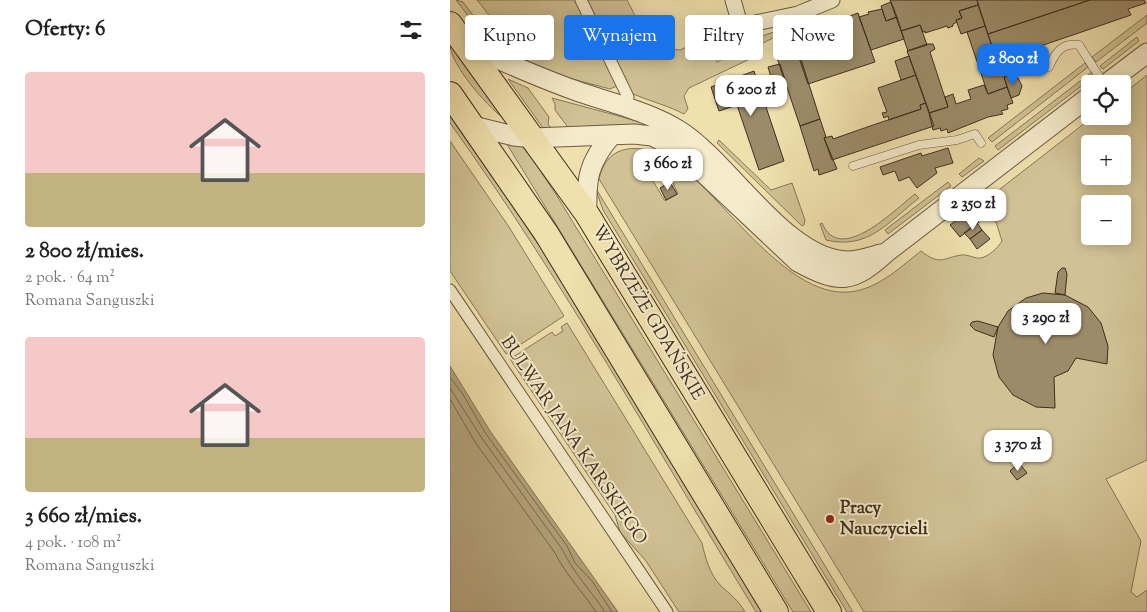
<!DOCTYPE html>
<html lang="pl">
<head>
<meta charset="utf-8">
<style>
  body { margin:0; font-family:"Sorts Mill Goudy",serif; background:#f2f2f2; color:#222; height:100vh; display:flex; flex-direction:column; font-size:19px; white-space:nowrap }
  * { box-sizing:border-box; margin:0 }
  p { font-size:16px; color:#767676 }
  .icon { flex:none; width:28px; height:28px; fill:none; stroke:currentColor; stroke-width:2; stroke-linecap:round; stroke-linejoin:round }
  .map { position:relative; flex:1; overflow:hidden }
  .side { display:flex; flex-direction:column; background:#fff; width:450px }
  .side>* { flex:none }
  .banner { position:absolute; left:15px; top:15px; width:475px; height:45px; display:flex; gap:10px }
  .buttons { position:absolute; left:631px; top:75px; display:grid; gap:10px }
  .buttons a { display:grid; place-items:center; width:50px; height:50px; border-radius:5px; background:#fff; box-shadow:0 2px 12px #0003; font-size:25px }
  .price { position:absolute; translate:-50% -42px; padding:0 11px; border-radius:10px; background:#fff; color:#222; font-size:16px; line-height:32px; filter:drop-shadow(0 1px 2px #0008) }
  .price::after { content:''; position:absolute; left:50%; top:30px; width:15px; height:11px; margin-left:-8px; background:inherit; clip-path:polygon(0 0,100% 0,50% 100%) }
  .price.selected { background:#1a73e8; color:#fff }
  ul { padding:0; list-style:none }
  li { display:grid; align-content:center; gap:10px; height:265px; padding:0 25px }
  li span { display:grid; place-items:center; height:155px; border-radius:5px; color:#555 }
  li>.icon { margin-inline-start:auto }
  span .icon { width:90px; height:90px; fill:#fffc; stroke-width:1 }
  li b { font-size:21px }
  h2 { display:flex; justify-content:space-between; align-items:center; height:60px; padding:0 25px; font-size:21px }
  .tag { padding:0 18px; border-radius:5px; background:#fff; box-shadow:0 2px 12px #0003; font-size:18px; line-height:45px }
  .tag.selected { background:#1a73e8; color:#fff }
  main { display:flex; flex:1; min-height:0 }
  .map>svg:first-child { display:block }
</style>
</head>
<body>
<main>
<section class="side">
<h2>Oferty: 6<svg class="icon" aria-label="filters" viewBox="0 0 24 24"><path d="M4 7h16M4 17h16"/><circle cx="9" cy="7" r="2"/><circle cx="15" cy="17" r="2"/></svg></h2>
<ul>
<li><span style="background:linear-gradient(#f6c9c9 65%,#c2b280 0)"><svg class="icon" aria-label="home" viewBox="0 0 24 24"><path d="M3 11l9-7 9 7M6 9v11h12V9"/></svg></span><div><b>2 800 zł/mies.</b><p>2 pok. · 64 m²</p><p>Romana Sanguszki</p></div></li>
<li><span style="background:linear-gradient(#f6c9c9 65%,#c2b280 0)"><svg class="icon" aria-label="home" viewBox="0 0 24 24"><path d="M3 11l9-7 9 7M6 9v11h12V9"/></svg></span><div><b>3 660 zł/mies.</b><p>4 pok. · 108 m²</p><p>Romana Sanguszki</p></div></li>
</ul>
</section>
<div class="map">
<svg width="697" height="612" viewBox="0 0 697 612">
  <rect width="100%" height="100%" fill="#efe0ad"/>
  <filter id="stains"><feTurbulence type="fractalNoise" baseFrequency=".004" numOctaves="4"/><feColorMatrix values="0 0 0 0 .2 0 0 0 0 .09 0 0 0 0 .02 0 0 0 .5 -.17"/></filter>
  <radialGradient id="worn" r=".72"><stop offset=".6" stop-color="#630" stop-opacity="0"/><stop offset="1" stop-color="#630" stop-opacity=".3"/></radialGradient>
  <path fill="#d1c295" stroke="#88785a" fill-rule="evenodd" d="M6 0 13 2 44 43 22 21Z
    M27 0H177L202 48 230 50 255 38 267 62 293 49 294 42 327 31 326 24 339 21 341 29 307 46 304 57 239 88 234 96 238 109 234 114C213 103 189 99 167 86L160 89C131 81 99 75 74 59Z
    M697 15V23L646 62 642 57Z
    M687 37 689 41 653 69 650 66Z
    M0 44 52 117C36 105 0 64 0 44Z
    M635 63 638 67 542 142 538 138Z
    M642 72 643 77 548 150 545 146Z
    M697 75V460L656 479 691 541 681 592 687 597 697 590V612H414L149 179C157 142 190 144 218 157L203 181 215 201 228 194 218 172 224 162C273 194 339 305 406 291 431 286 452 266 471 251 490 266 493 258 511 255 518 254 525 259 531 258 539 256 548 248 552 241L545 219V201L541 196 644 116H672L673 94ZM640 144H672V176H640ZM640 204H672V236H640Z
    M58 79 78 88 99 117 98 124 102 129 93 128Z
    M102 98 213 128 241 145 352 252 371 261 387 266 414 265C392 274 370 266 351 254L238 147C202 118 162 126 120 130L105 110V104Z
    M0 115 93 251 312 612H306C206 448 112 279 0 123Z
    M52 136 72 143 107 196 361 612H343Z
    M269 140 321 190 342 183 355 220 354 225 352 226 267 143Z
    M0 141 59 227 114 316 56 354 0 271Z
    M529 158 534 161 512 177 509 174Z
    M498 182 501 186 438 234 435 230Z
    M145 187 162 215 403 612H397L153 210Z
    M465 194 469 198C437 223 418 250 376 240L370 224 372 223C390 266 444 210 465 194Z
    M117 323 252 543C255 557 260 575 271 586 281 595 288 600 295 612H229L196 561 170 532 165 515 60 359 102 332 105 336 113 331 111 327Z"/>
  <path fill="#b4a37c" stroke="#867456" d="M0 366 40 431 168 612H0Z"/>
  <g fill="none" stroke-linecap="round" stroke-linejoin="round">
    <path stroke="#7a684d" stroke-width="1" d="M0 377 12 393 36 434 117 546 125 563 142 581 162 612
      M0 388 31 437 112 549C123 572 141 591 155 612
      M0 399 25 442 105 553C116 575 133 592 146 612"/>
  </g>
  <path fill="#9b8b68" stroke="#402e1e" d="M440 0H527L528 5 509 11 512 18 506 20 507 22 503 24V26L498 28 497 26 475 33V31L473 32 470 25 451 31Z
    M527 0H640L538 34Z
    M640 0H694L696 3 678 9 681 15 547 61 538 34Z
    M441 2 447 17 436 21 431 6Z
    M528 5 535 26 511 34 506 20 512 18 509 11Z
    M432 9 436 21 447 17 454 39 421 50 409 17 419 14 418 12Z
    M408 13 425 62 358 84 346 49 349 48 344 35 383 20 384 22Z
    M470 25 477 45 458 51 451 31Z
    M535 26 547 61 553 57 559 76 554 77 557 87 538 94 517 32Z
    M477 44H483L485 49 480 52 498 107 479 113 457 51Z
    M347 47 370 119 350 126 326 55Z
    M459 56 466 75 451 80 445 61Z
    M330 64 336 83 324 87 318 67Z
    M304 71 334 161 309 170 287 105 269 111 261 87Z
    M466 75 476 103 470 105 471 109 439 120 438 116 434 118 432 113 437 112 428 88Z
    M560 75 568 78 572 86 569 95 561 98 554 77Z
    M534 85 538 94 557 87 563 103 557 105 558 109 551 111 553 114 538 117 498 133 497 129 491 131 490 128 483 130 479 113 498 107 495 97 503 94 506 104 521 99 518 90Z
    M476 103 484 126 382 160 374 138 382 136 383 139 423 125 471 109 470 105Z
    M370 119 376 137 374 138 387 169 369 175 368 169 364 171 350 126Z
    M498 148 503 163 485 168 487 173 467 188 459 177 449 181 445 171 433 175 430 167 471 153 472 156Z
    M220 182 227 194 216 200 210 188Z
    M520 210 529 222 510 237 500 225Z
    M527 223 532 230 520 239 514 233Z
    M532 230 540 239 527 249 520 239Z
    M612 268H615L617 274 615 295 605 293 608 272Z
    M593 293 615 295 638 307 651 323 658 346 657 364 626 358 618 371 604 377 605 408 586 407 563 395 549 377 543 355 548 327 558 311 576 298Z
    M528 321 548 327 544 337 525 330 520 325 522 322Z
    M569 463 577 473 567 480 560 471Z"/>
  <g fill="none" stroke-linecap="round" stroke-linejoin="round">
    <g stroke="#6c5a42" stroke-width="9">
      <path id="service" d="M599 67C605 53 612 42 629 45L654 84
        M403 166 469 145 507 140 525 134 531 143"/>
    </g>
    <g stroke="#6c5a42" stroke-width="13">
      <path id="pedestrian" d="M131 0 178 97 176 109
        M0 290 217 612"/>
    </g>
    <g stroke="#6c5a42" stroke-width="17">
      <path id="minor" d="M283 0 289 21 296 25 348 14 382 0"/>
    </g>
    <g stroke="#6c5a42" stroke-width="21">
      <path id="tertiary" d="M16 45C52 61 87 77 124 90 157 102 201 112 230 131 279 162 337 261 398 261 409 261 420 257 431 254
        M656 84 697 53
        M23 126 64 136 83 138 184 134 202 136 228 149 348 262C390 285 403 283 437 252L640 96
        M137 214C136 179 138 163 161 136"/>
    </g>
    <g stroke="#402e1e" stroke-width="26">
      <path id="primary" d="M0 24 137 214 379 612
        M0 94 96 233 326 612"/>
    </g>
    <use href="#service" stroke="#f5ebca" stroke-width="8"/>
    <use href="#pedestrian" stroke="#f5ebca" stroke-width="11"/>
    <use href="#minor" stroke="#f5ebca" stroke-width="15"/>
    <use href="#tertiary" stroke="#f5ebca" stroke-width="19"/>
    <use href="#primary" stroke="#efe0ad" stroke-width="24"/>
  </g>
  <circle fill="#8f2418" stroke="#f5ebca" stroke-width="2" cx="380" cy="519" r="5"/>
  <g text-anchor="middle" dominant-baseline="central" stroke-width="4" stroke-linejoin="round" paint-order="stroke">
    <g font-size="18" fill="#402e1e" stroke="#f5ebca">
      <text transform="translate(197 313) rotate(59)">WYBRZEŻE GDAŃSKIE</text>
      <text transform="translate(123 441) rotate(56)">BULWAR JANA KARSKIEGO</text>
    </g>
    <g font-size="18" font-weight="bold" fill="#402e1e" stroke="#f5ebca" text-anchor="start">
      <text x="390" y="509">Pracy<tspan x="390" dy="21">Nauczycieli</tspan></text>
    </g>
  </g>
  <rect width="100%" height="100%" filter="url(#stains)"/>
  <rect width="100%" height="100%" fill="url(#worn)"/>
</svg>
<div class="buttons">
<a><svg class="icon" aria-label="locate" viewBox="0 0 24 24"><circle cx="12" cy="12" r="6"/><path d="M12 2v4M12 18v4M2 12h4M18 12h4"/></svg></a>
<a>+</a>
<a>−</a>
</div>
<b class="price selected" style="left:563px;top:86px">2 800 zł</b>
<b class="price" style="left:301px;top:117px">6 200 zł</b>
<b class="price" style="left:218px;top:191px">3 660 zł</b>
<b class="price" style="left:523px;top:231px">2 350 zł</b>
<b class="price" style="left:596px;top:345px">3 290 zł</b>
<b class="price" style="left:568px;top:472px">3 370 zł</b>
<div class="banner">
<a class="tag">Kupno</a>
<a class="tag selected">Wynajem</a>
<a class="tag">Filtry</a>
<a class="tag">Nowe</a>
</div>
</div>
</main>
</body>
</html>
